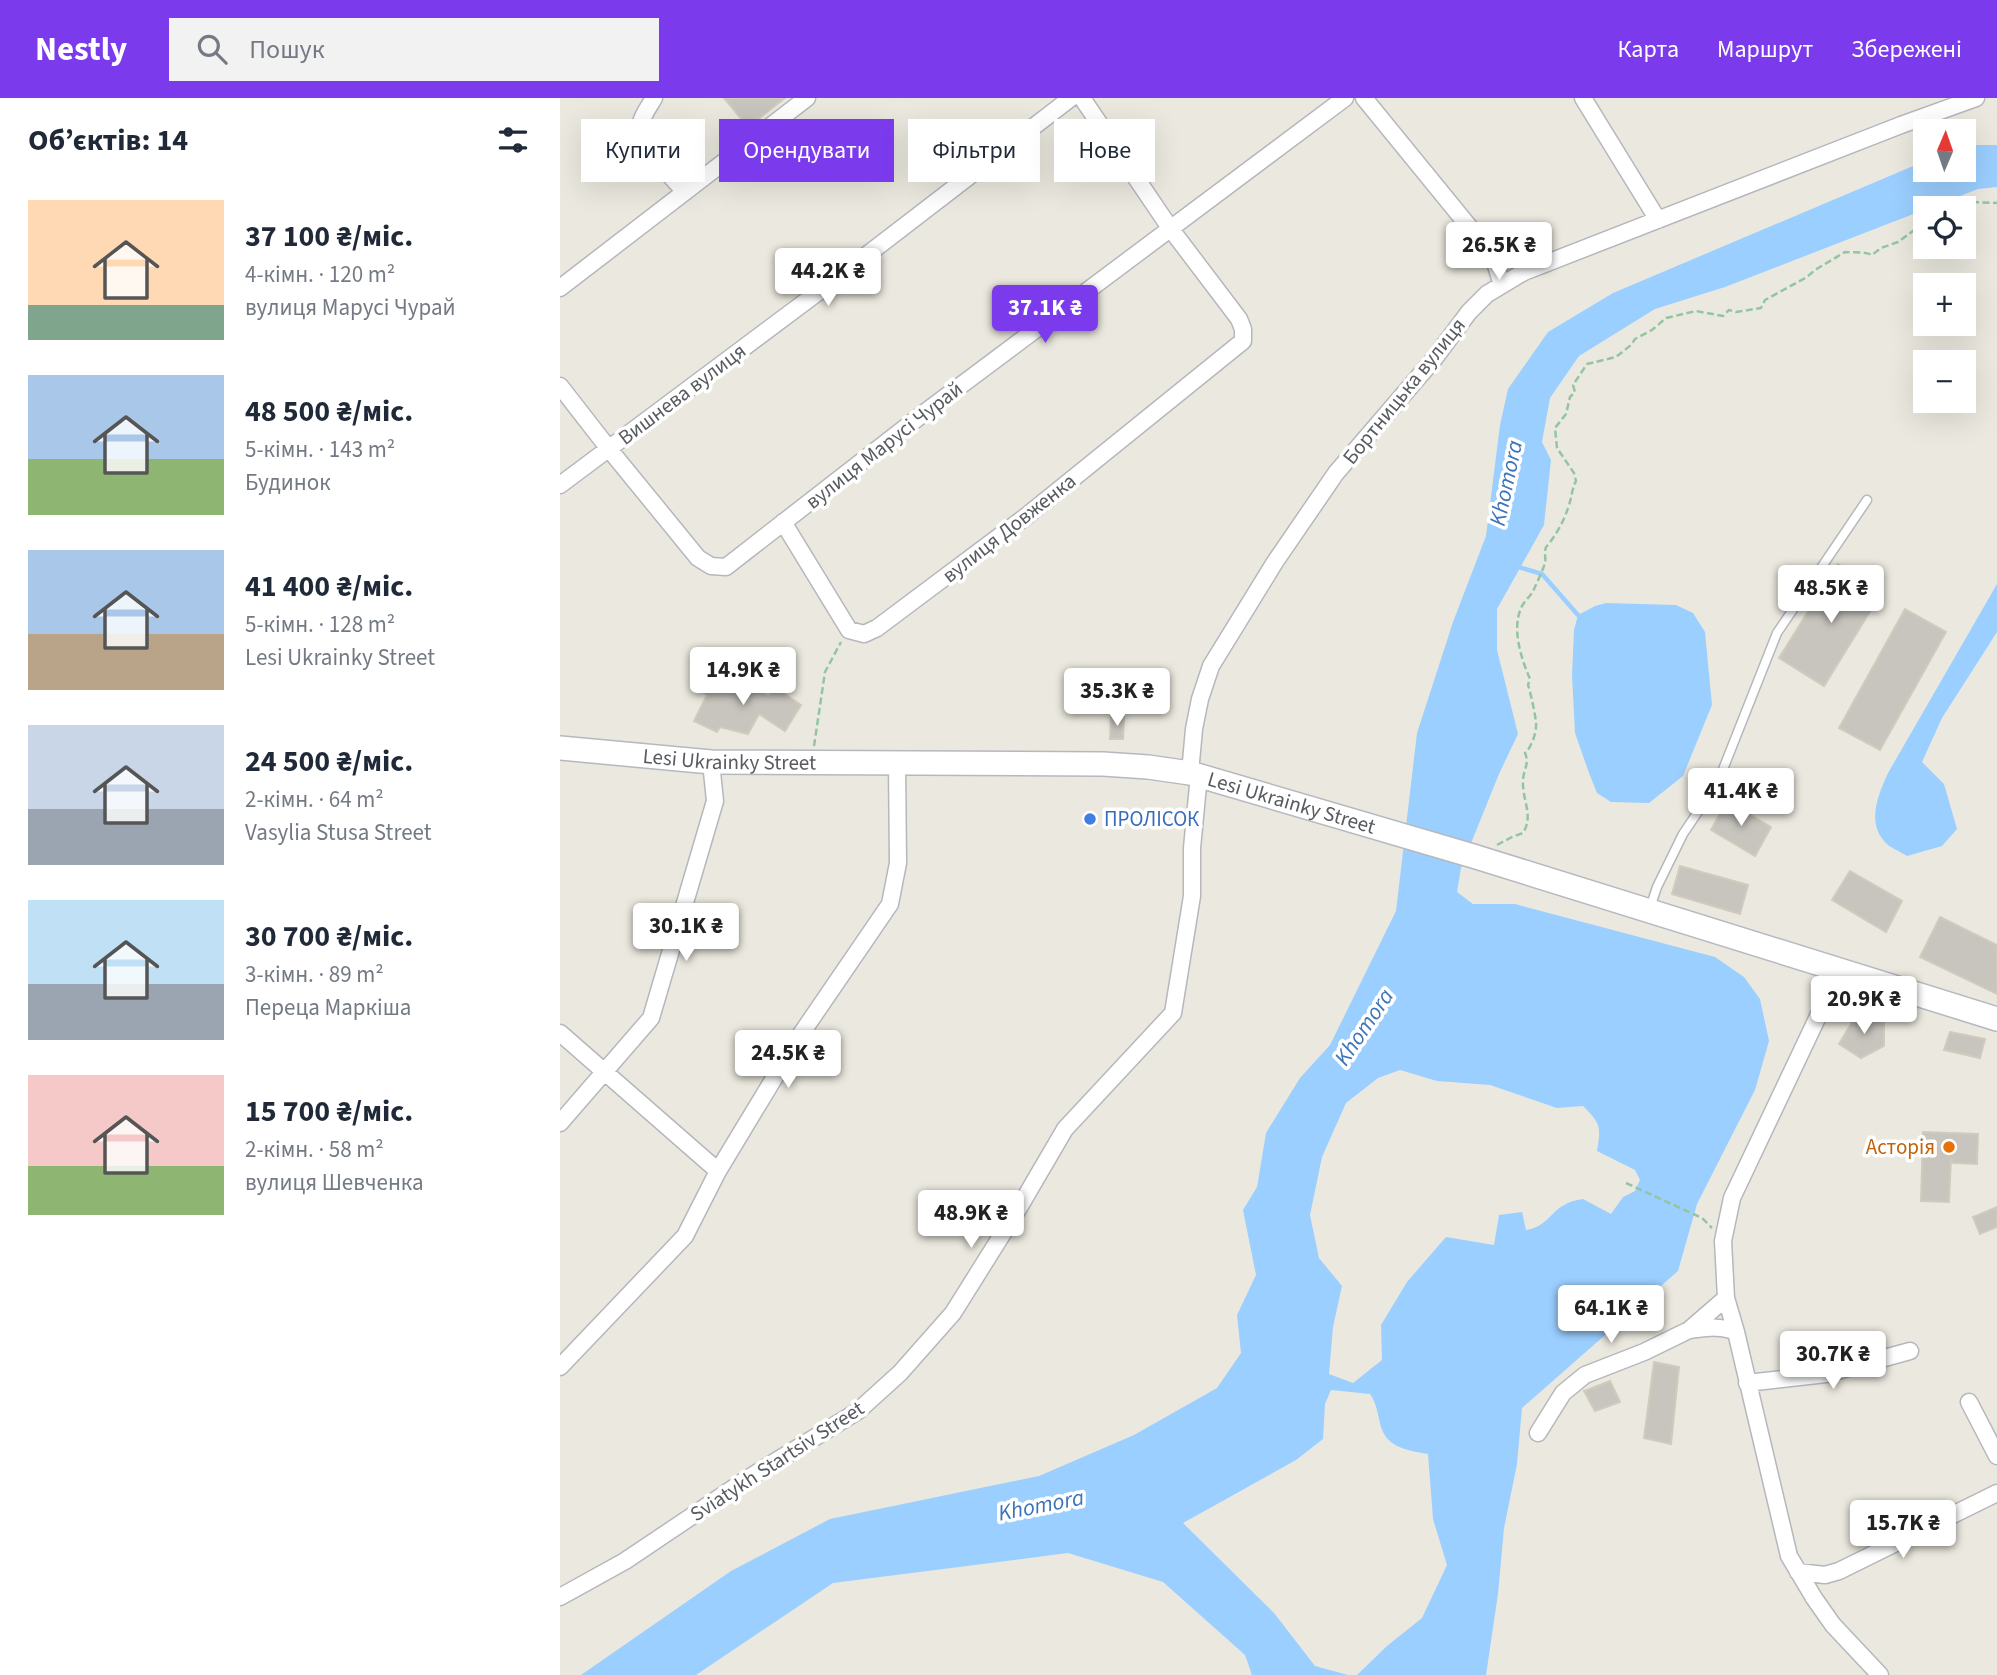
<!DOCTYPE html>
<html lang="uk">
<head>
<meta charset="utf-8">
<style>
  body { margin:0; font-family:"Source Sans 3",sans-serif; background:#f2f2f3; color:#1f2937; height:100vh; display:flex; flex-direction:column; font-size:26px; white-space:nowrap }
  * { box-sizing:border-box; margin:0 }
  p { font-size:23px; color:#747a83 }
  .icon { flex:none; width:38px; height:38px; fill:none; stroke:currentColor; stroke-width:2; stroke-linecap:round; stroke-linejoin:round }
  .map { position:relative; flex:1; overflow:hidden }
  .side { display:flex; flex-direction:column; background:#fff; width:560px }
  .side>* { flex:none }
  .top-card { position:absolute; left:21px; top:21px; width:665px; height:63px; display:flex; gap:14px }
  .needle { width:46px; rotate:2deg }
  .fabs { position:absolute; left:1353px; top:21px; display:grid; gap:14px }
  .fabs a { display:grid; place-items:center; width:63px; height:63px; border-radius:0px; background:#fff; box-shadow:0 7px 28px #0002; font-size:35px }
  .price { position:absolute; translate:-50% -60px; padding:0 16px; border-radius:7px; background:#fff; color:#222; font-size:23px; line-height:46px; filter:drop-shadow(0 2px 4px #0008) }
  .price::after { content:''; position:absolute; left:50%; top:42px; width:21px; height:16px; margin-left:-10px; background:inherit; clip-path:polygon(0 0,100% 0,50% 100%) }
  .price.on { background:#7c3aed; color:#fff }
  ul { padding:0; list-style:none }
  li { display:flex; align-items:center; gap:21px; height:175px; padding:0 28px }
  li span { display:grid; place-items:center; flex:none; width:196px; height:140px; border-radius:0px; color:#555 }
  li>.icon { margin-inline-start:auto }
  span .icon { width:84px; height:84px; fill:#fffc; stroke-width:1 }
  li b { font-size:30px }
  h2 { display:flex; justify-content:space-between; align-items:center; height:84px; padding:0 28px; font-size:30px }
  .chip { padding:0 24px; border-radius:0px; background:#fff; box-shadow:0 7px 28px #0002; font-size:24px; line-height:63px }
  .chip.on { background:#7c3aed; color:#fff }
  header { display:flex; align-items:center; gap:42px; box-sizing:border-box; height:98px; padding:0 35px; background:#7c3aed; color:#fff }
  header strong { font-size:33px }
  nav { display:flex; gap:38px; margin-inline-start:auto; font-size:24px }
  .search { width:490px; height:63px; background:#f2f2f3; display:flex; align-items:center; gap:18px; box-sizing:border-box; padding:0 24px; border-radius:0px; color:#747a83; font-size:26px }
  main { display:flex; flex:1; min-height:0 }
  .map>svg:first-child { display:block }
</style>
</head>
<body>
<header>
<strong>Nestly</strong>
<div class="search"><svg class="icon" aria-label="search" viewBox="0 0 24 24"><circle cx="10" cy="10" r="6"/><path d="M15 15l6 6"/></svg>Пошук</div>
<nav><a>Карта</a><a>Маршрут</a><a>Збережені</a></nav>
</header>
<main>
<section class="side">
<h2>Об’єктів: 14<svg class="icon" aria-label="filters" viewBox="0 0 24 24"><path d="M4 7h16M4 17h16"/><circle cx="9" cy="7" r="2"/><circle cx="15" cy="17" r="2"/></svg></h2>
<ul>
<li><span style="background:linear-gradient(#ffd9b3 75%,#7fa58c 0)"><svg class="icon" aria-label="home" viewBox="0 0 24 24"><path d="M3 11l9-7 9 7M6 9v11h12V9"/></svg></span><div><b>37 100 ₴/міс.</b><p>4-кімн. · 120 m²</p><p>вулиця Марусі Чурай</p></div></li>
<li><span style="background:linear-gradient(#a9c7e8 60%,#8fb573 0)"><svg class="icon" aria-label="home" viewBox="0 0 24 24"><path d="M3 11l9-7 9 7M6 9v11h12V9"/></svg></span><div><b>48 500 ₴/міс.</b><p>5-кімн. · 143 m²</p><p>Будинок</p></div></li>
<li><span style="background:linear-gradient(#a9c7e8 60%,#b9a48a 0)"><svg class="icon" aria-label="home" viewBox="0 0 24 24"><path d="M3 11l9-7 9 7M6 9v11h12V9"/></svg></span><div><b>41 400 ₴/міс.</b><p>5-кімн. · 128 m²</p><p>Lesi Ukrainky Street</p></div></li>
<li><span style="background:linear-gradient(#c9d6e8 60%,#9aa5b1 0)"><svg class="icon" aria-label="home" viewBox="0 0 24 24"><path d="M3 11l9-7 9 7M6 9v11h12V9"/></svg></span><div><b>24 500 ₴/міс.</b><p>2-кімн. · 64 m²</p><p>Vasylia Stusa Street</p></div></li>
<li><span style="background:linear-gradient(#bfe0f5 60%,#9aa5b1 0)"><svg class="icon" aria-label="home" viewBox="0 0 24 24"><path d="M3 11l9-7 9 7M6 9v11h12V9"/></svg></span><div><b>30 700 ₴/міс.</b><p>3-кімн. · 89 m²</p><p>Переца Маркіша</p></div></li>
<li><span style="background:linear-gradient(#f6c9c9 65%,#8fb573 0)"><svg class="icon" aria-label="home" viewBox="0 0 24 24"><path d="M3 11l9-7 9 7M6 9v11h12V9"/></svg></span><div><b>15 700 ₴/міс.</b><p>2-кімн. · 58 m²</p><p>вулиця Шевченка</p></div></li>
</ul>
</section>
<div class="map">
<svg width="1437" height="1577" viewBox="0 0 1437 1577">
  <rect width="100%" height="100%" fill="#ebe9df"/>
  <path fill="#9bcfff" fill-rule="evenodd" d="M1418 47H1437V89L1418 91 1165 189 1095 211 1019 258 990 300 982 344 991 362 984 427 937 511V552L958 636 939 676 901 770 897 794 913 806H955L1155 859 1184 879 1200 901 1209 943 1195 992 1137 1106 1118 1173 962 1310 957 1366 944 1430 938 1496 926 1577H797L827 1548 862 1520 887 1467 873 1421 868 1356C852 1353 831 1351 823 1334 817 1320 819 1309 810 1296L771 1292 765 1306 763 1341 736 1362 623 1425 714 1515 755 1568 788 1577H692L685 1557 603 1484 508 1455 273 1485 136 1577H21L171 1473 270 1421 479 1378 574 1337 657 1290 681 1255 677 1217 696 1177 683 1112 697 1089 706 1035 740 980 770 947 836 813 857 635 893 524 926 438 940 327 948 291 988 234 1053 195 1365 63V72H1404V50ZM840 972 877 983 930 987 997 1010 1023 1008C1041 1026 1041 1029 1037 1053L1075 1072 1080 1082 1075 1093 1063 1099 1051 1116 1023 1101C1018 1102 1011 1103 1006 1106 991 1113 987 1129 966 1132L962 1114 939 1117 934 1147 886 1139 847 1184 821 1227 822 1262 793 1285 769 1276 773 1229 782 1188 759 1160 750 1117 762 1059 786 1005 818 980Z
    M1437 486V534L1382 620 1362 664 1384 686 1397 731 1382 748 1347 758C1341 754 1333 751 1328 747 1305 727 1318 697 1328 675Z
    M1046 505 1116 507 1133 515 1145 534 1152 607 1123 678 1089 705 1051 704 1037 695 1029 675 1015 635 1012 577 1014 532 1018 517 1035 508Z"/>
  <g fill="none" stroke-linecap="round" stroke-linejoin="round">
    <path stroke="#9bcfff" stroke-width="4.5" d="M955 468 982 476 1018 517"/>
  </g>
  <path fill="#c8c5be" stroke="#d0cbbd" stroke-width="2" d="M164 0H225L188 29Z
    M1278 466 1322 494 1264 588 1219 560Z
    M1345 511 1386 534 1320 652 1279 630Z
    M160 570 172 576 167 586 186 595 191 588 209 598 214 589 241 607 225 633 199 616 188 636 160 629 157 634 134 623 147 597 144 595 152 579 155 581Z
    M551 619H564L563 641H550Z
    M1167 703 1211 729 1195 758 1151 732Z
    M1120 768 1188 787 1180 816 1112 796Z
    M1290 773 1342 803 1326 834 1272 802Z
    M1380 819 1437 847V896L1360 859Z
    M1296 911 1304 920 1324 924V948L1301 960 1279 946 1291 926V920Z
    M1390 934 1425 941 1420 960 1384 952Z
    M1363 1034 1418 1036 1417 1066 1393 1065 1391 1060 1389 1104 1361 1103Z
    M1437 1109V1129L1420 1136 1413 1119Z
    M1094 1264 1119 1269 1111 1346 1084 1340Z
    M1050 1283 1060 1304 1035 1313 1024 1293Z"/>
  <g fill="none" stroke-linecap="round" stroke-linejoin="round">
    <g stroke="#b5b7bc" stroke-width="11">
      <path id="service" d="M1090 810 1097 789 1123 736 1158 684 1217 535 1307 402"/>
    </g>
    <g stroke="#b5b7bc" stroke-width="19">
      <path id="minor" d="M94 0C89 9 80 20 80 31 79 47 114 81 125 94
        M804 0 933 158 942 187
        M1023 0 1098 122
        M0 190 247 0
        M0 288 49 351 138 460 151 468 166 469 364 315 785 0
        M0 387 269 186 511 0
        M223 424 289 532 304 536 317 530 464 420 683 243V231L679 221 610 130 522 0
        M630 675 634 631 640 601 651 568 715 464 776 375 874 261 909 214 927 196 964 174 1341 27 1416 0
        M1280 872 1172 1100 1163 1143 1166 1200 1176 1234 1229 1458 1254 1500 1273 1527 1320 1577
        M0 935 158 1073
        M0 1025 91 920 155 703 151 664
        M1129 1232C1146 1230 1161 1227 1176 1234
        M0 1269 125 1138 158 1073 239 939 330 806 338 765 337 666
        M1187 1285 1266 1276 1350 1253
        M1409 1304 1437 1358
        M978 1335 1003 1295 1025 1277 1084 1254 1129 1232 1166 1200
        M1238 1474 1265 1477 1279 1473 1437 1395
        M0 1499 65 1463 190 1379 298 1313 340 1275 393 1215 460 1108 505 1031 613 915 632 798V750L639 677"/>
    </g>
    <g stroke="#b5b8be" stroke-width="26">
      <g id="secondary">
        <path id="s1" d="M0 650 151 664 543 666 588 669 630 675 913 758 1437 921"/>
      </g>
    </g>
    <path stroke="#93c5a3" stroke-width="2.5" stroke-dasharray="7 3.5" stroke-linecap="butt" d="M1404 110 1409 109 1413 104 1437 105
      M254 648 265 574 281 544
      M937 747 952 739 963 735C974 717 962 702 963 683 963 672 970 666 965 655 971 650 976 636 976 628 977 623 970 592 968 587L970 581C961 560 951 530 962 508 965 503 969 499 972 495 974 492 984 469 985 465 986 460 984 455 986 449 995 439 1004 423 1008 410 1012 400 1011 393 1016 383L1014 375 997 350 995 330 1006 316 1010 299 1015 294 1013 287 1027 266 1056 259 1071 247 1075 241 1092 232 1106 220 1136 213 1163 218 1169 212 1176 214 1201 210 1205 202 1247 179 1255 172 1285 154C1294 155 1304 153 1312 157L1321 150 1338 144 1365 124
      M1066 1085 1142 1120 1152 1130"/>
    <use href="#service" stroke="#fff" stroke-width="8"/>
    <use href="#minor" stroke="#fff" stroke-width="16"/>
    <use href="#secondary" stroke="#fff" stroke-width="23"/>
  </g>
  <circle fill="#3f7fe0" stroke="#fff" stroke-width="2.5" cx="530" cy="721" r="7"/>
  <circle fill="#e8710a" stroke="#fff" stroke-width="2.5" cx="1389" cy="1049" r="7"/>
  <g text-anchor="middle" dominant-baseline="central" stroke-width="7" stroke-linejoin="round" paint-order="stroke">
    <g font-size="21" fill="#585b60" stroke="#fff">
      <text transform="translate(844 293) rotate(-51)">Бортницька вулиця</text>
      <text transform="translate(122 296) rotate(-37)">Вишнева вулиця</text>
      <text transform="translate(324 347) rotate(-38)">вулиця Марусі Чурай</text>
      <text transform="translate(449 430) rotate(-38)">вулиця Довженка</text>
      <text stroke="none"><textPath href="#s1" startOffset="170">Lesi Ukrainky Street</textPath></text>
      <text stroke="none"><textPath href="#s1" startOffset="737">Lesi Ukrainky Street</textPath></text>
      <text transform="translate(217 1363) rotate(-33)">Sviatykh Startsiv Street</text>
    </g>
    <g font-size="21" fill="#366cbe" stroke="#fff" text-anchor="start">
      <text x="544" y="721">ПРОЛІСОК</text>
    </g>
    <g font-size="21" fill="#c56008" stroke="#fff" text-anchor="end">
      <text x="1375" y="1049">Асторія</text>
    </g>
    <g font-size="23" font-style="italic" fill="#3c74b9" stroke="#fff">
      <text transform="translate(946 385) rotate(-78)">Khomora</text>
      <text transform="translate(804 929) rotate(-56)">Khomora</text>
      <text transform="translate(481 1407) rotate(-11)">Khomora</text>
    </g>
  </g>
</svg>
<div class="fabs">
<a><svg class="needle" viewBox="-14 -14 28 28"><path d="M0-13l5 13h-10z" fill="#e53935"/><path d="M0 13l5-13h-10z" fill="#747a83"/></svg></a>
<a><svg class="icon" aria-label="locate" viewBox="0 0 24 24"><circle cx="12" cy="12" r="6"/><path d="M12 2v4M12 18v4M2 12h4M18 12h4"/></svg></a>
<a>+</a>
<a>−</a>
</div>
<b class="price" style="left:939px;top:184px">26.5K ₴</b>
<b class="price" style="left:268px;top:210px">44.2K ₴</b>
<b class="price on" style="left:485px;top:247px">37.1K ₴</b>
<b class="price" style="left:1271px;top:527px">48.5K ₴</b>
<b class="price" style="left:183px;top:609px">14.9K ₴</b>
<b class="price" style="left:557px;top:630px">35.3K ₴</b>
<b class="price" style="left:1181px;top:730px">41.4K ₴</b>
<b class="price" style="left:126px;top:865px">30.1K ₴</b>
<b class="price" style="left:1304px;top:938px">20.9K ₴</b>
<b class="price" style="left:228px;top:992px">24.5K ₴</b>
<b class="price" style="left:411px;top:1152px">48.9K ₴</b>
<b class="price" style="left:1051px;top:1247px">64.1K ₴</b>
<b class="price" style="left:1273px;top:1293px">30.7K ₴</b>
<b class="price" style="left:1343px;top:1462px">15.7K ₴</b>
<div class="top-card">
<a class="chip">Купити</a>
<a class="chip on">Орендувати</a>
<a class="chip">Фільтри</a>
<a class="chip">Нове</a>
</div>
</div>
</main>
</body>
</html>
